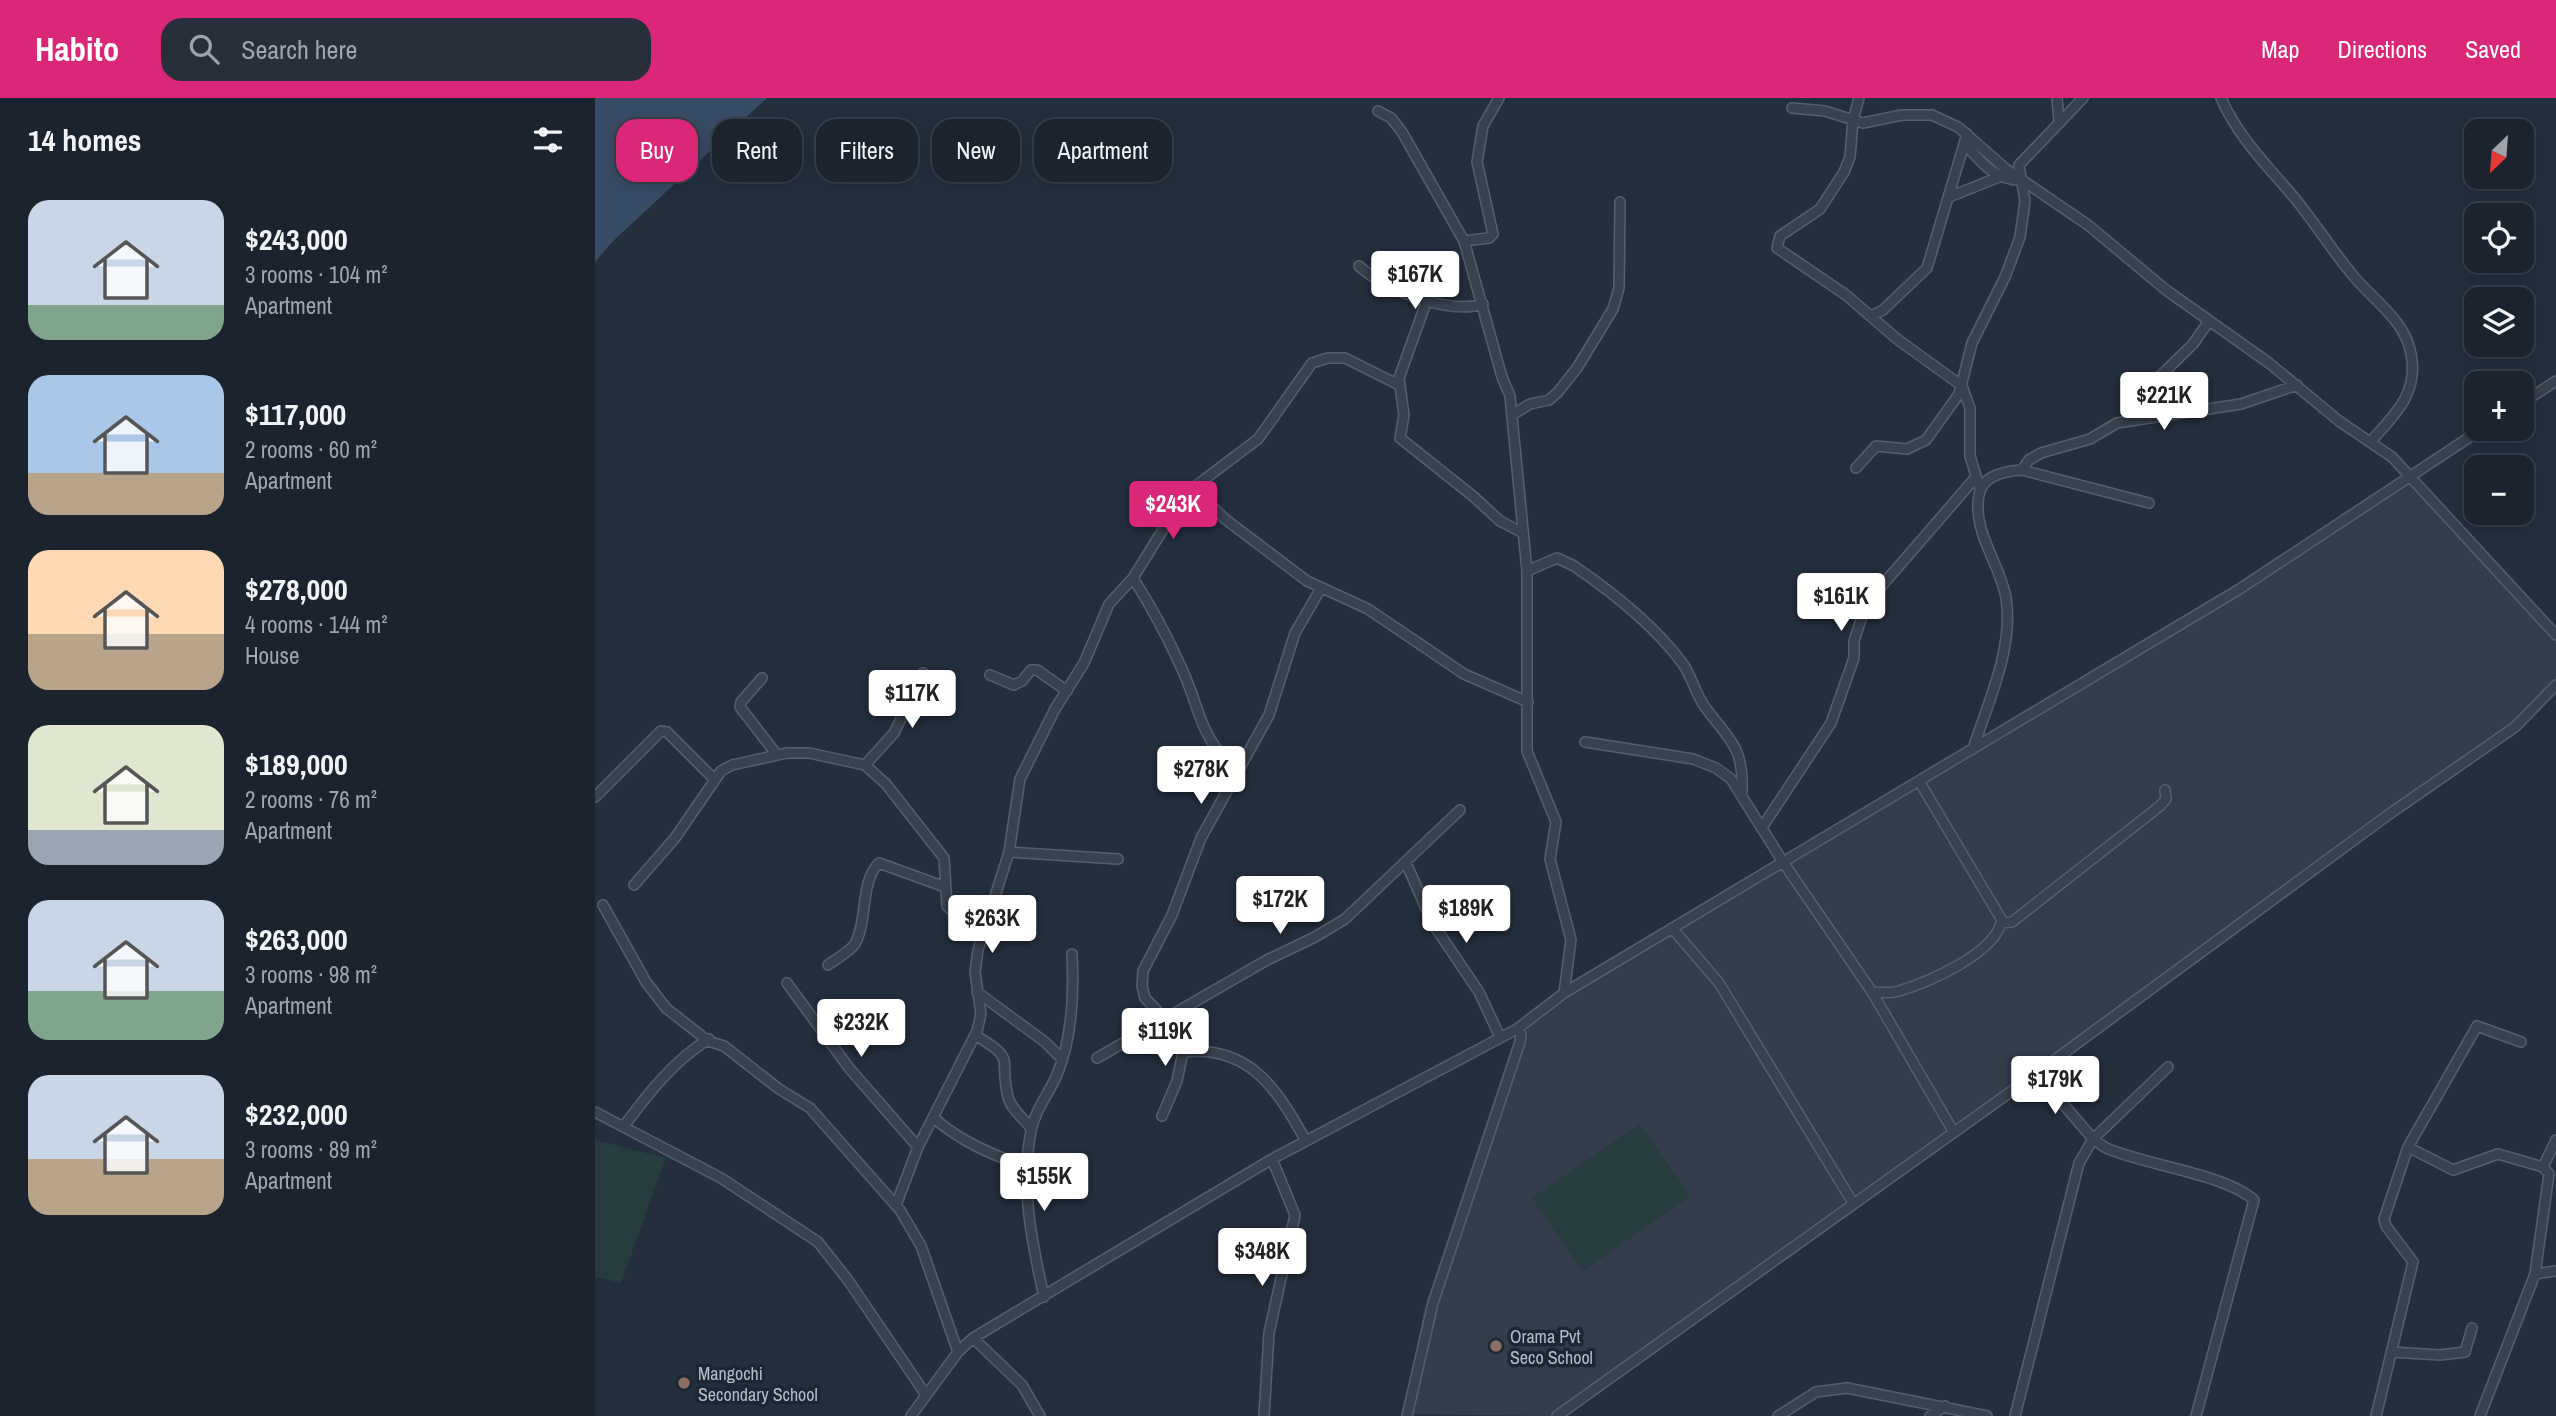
<!DOCTYPE html>
<html lang="en">
<head>
<meta charset="utf-8">
<style>
  body { margin:0; font-family:"Archivo Narrow",sans-serif; background:#282f3a; color:#f1f3f6; height:100vh; display:flex; flex-direction:column; font-size:26px; white-space:nowrap }
  * { box-sizing:border-box; margin:0 }
  p { font-size:23px; color:#a0a4aa }
  .icon { flex:none; width:38px; height:38px; fill:none; stroke:currentColor; stroke-width:2; stroke-linecap:round; stroke-linejoin:round }
  .map { position:relative; flex:1; overflow:hidden }
  .side { display:flex; flex-direction:column; background:#1b232e; width:595px }
  .side>* { flex:none }
  .top-card { position:absolute; left:21px; top:21px; width:665px; height:63px; display:flex; gap:14px }
  .needle { width:46px; rotate:205deg }
  .tools { position:absolute; left:1869px; top:21px; display:grid; gap:14px }
  .tools a { display:grid; place-items:center; width:70px; height:70px; border-radius:14px; background:#1b232e; box-shadow:0 4px 18px #0003,0 0 0 2px #39404a; font-size:35px }
  .price { position:absolute; translate:-50% -60px; padding:0 16px; border-radius:7px; background:#fff; color:#222; font-size:23px; line-height:46px; filter:drop-shadow(0 2px 4px #0008) }
  .price::after { content:''; position:absolute; left:50%; top:42px; width:21px; height:16px; margin-left:-10px; background:inherit; clip-path:polygon(0 0,100% 0,50% 100%) }
  .price.on { background:#db2777; color:#fff }
  ul { padding:0; list-style:none }
  li { display:flex; align-items:center; gap:21px; height:175px; padding:0 28px }
  li span { display:grid; place-items:center; flex:none; width:196px; height:140px; border-radius:21px; color:#555 }
  li>.icon { margin-inline-start:auto }
  span .icon { width:84px; height:84px; fill:#fffc; stroke-width:1 }
  li b { font-size:30px }
  h2 { display:flex; justify-content:space-between; align-items:center; height:84px; padding:0 28px; font-size:30px }
  .chip { padding:0 24px; border-radius:21px; background:#1b232e; box-shadow:0 4px 18px #0003,0 0 0 2px #39404a; font-size:24px; line-height:63px }
  .chip.on { background:#db2777; color:#fff }
  header { display:flex; align-items:center; gap:42px; box-sizing:border-box; height:98px; padding:0 35px; background:#db2777; color:#fff }
  header strong { font-size:33px }
  nav { display:flex; gap:38px; margin-inline-start:auto; font-size:24px }
  .search { width:490px; height:63px; background:#282f3a; display:flex; align-items:center; gap:18px; box-sizing:border-box; padding:0 24px; border-radius:21px; color:#a0a4aa; font-size:26px }
  main { display:flex; flex:1; min-height:0 }
  .map>svg:first-child { display:block }
</style>
</head>
<body>
<header>
<strong>Habito</strong>
<div class="search"><svg class="icon" aria-label="search" viewBox="0 0 24 24"><circle cx="10" cy="10" r="6"/><path d="M15 15l6 6"/></svg>Search here</div>
<nav><a>Map</a><a>Directions</a><a>Saved</a></nav>
</header>
<main>
<section class="side">
<h2>14 homes<svg class="icon" aria-label="filters" viewBox="0 0 24 24"><path d="M4 7h16M4 17h16"/><circle cx="9" cy="7" r="2"/><circle cx="15" cy="17" r="2"/></svg></h2>
<ul>
<li><span style="background:linear-gradient(#c9d6e8 75%,#7fa58c 0)"><svg class="icon" aria-label="home" viewBox="0 0 24 24"><path d="M3 11l9-7 9 7M6 9v11h12V9"/></svg></span><div><b>$243,000</b><p>3 rooms · 104 m²</p><p>Apartment</p></div></li>
<li><span style="background:linear-gradient(#a9c7e8 70%,#b9a48a 0)"><svg class="icon" aria-label="home" viewBox="0 0 24 24"><path d="M3 11l9-7 9 7M6 9v11h12V9"/></svg></span><div><b>$117,000</b><p>2 rooms · 60 m²</p><p>Apartment</p></div></li>
<li><span style="background:linear-gradient(#ffd9b3 60%,#b9a48a 0)"><svg class="icon" aria-label="home" viewBox="0 0 24 24"><path d="M3 11l9-7 9 7M6 9v11h12V9"/></svg></span><div><b>$278,000</b><p>4 rooms · 144 m²</p><p>House</p></div></li>
<li><span style="background:linear-gradient(#dfe7d0 75%,#9aa5b1 0)"><svg class="icon" aria-label="home" viewBox="0 0 24 24"><path d="M3 11l9-7 9 7M6 9v11h12V9"/></svg></span><div><b>$189,000</b><p>2 rooms · 76 m²</p><p>Apartment</p></div></li>
<li><span style="background:linear-gradient(#c9d6e8 65%,#7fa58c 0)"><svg class="icon" aria-label="home" viewBox="0 0 24 24"><path d="M3 11l9-7 9 7M6 9v11h12V9"/></svg></span><div><b>$263,000</b><p>3 rooms · 98 m²</p><p>Apartment</p></div></li>
<li><span style="background:linear-gradient(#c9d6e8 60%,#b9a48a 0)"><svg class="icon" aria-label="home" viewBox="0 0 24 24"><path d="M3 11l9-7 9 7M6 9v11h12V9"/></svg></span><div><b>$232,000</b><p>3 rooms · 89 m²</p><p>Apartment</p></div></li>
</ul>
</section>
<div class="map">
<svg width="1961" height="1318" viewBox="0 0 1961 1318">
  <rect width="100%" height="100%" fill="#242f3e"/>
  <path fill="#323c4b" d="M1813 383 1961 539V586L1915 630 955 1318 813 1316 828 1215 928 940 943 909 1356 666Z"/>
  <path fill="#263c3f" d="M1045 1026 1095 1098 988 1173 937 1100Z
    M0 1042 71 1060 26 1185 0 1179Z"/>
  <path fill="#394c67" d="M0 0H172L16 145 0 164Z"/>
  <g fill="none" stroke-linecap="round" stroke-linejoin="round">
    <g stroke="#565f6c" stroke-width="12">
      <path id="minor" d="M1264 0 1258 22 1255 59 1249 74 1225 111 1185 138 1182 150 1251 197 1302 241 1367 288 1375 310V358L1385 391
        M1462 0 1464 23
        M1626 0C1644 41 1674 69 1702 103 1722 128 1739 155 1760 180 1780 203 1811 224 1816 256 1824 294 1800 317 1776 343
        M1197 10 1230 13 1268 25 1307 17H1337L1363 29 1411 71 1493 127 1571 192 1674 265 1744 323 1797 359 1961 537
        M783 13 796 20 807 34 869 143 907 279 915 298 932 473V653L961 724 955 761 976 842 969 895
        M1369 45C1386 64 1400 83 1427 82
        M1354 99 1404 79
        M869 143 894 140 898 136 882 64 888 28 904 0
        M764 168C790 192 854 217 888 206
        M832 202 804 280 809 317 805 340 879 399 905 423 926 434
        M1276 218 1288 212 1332 170 1372 36
        M1927 305 1961 283
        M917 317 935 306 954 302 963 294 982 270 1018 211 1024 190 1025 104
        M1535 321 1556 287 1598 246 1614 223
        M1261 370 1281 348 1312 351 1331 342 1364 296 1377 245 1410 179 1425 139 1430 103 1424 67 1488 0
        M1427 372 1434 362 1446 355 1495 341 1522 325 1646 306 1702 287
        M598 390 630 421 712 483 773 511 869 576 933 604
        M932 473 962 460 979 468C1017 494 1060 528 1088 566 1097 579 1100 595 1110 609 1134 642 1149 648 1147 694
        M538 480C556 508 573 540 587 571 607 615 603 639 644 674
        M395 577 419 587 427 583 436 572H442L472 593
        M167 580 146 604 145 609 182 657
        M990 644 1098 661 1121 670 1136 681 1188 764 1277 894 1358 1033
        M1378 651C1393 604 1419 550 1411 500 1405 465 1377 434 1384 397 1387 377 1411 373 1427 372L1554 405
        M270 667 299 635 328 575
        M1324 683 1408 824
        M0 699 66 633 72 634 119 681
        M1168 728 1236 625 1259 560V543L1271 506 1381 379
        M414 754 523 761
        M811 765 838 826 884 894 905 939
        M39 787 80 740 126 673 137 667 192 655H214L270 667 291 686 349 760 352 808 360 816 388 832
        M8 807 51 884 71 910 113 943 129 948 184 991 215 1010 305 1112 326 1148 363 1254
        M1077 830 1124 885 1258 1105
        M233 867C241 861 254 854 260 846 273 822 265 783 284 765L350 789
        M192 885 254 970 323 1049
        M382 894 450 944 467 961
        M1277 894C1286 894 1296 896 1304 893 1334 884 1398 856 1406 825L1417 824 1565 708 1571 701 1570 692
        M380 937C424 963 403 960 413 999 416 1011 429 1021 436 1030
        M588 954C655 947 682 991 711 1043
        M502 960 672 862 720 839 750 821 865 712
        M1435 980 1469 1007 1498 1041 1511 1050C1550 1067 1630 1076 1659 1102L1601 1318
        M0 1014 126 1080 223 1144 253 1182 331 1297
        M567 1018 582 983 588 954 571 922 550 900 547 888 548 873 577 817 606 740 674 617 700 535 726 490
        M339 1020C366 1044 398 1057 432 1069
        M29 1028C52 997 80 961 114 941
        M1813 1049 1858 1072 1903 1056 1948 1069 1961 1042
        M301 1107 323 1049 382 933 386 916 380 874 383 852 414 754 425 681 460 611 489 565 514 506 538 480 585 404 598 390 663 341 717 265 733 260H750L804 287
        M1940 1176 1961 1173
        M449 1199C437 1145 425 1088 436 1033 440 1012 453 997 461 979 477 943 479 895 477 856
        M378 1240 427 1287 445 1318
        M1796 1254 1845 1257 1870 1254 1877 1230
        M316 1318 363 1254 378 1240 677 1061 922 931 969 895 1643 492 1887 331
        M669 1318 674 1235 700 1117 677 1061
        M812 1318 838 1205 925 944 926 936 922 931
        M962 1318 1435 980 1793 717 1920 629 1961 587
        M1183 1318 1221 1294 1252 1290 1392 1318
        M1335 1318 1350 1308
        M1420 1318 1484 1065 1498 1041 1573 969
        M1781 1318 1818 1164 1791 1128 1789 1121 1813 1049 1882 928 1926 944
        M1885 1318 1940 1176 1954 1076 1948 1069"/>
    </g>
    <use href="#minor" stroke="#38414e" stroke-width="9"/>
  </g>
  <g fill="#8d6e63" stroke="#1d2633" stroke-width="2.5">
    <circle cx="901" cy="1248" r="7"/>
    <circle cx="89" cy="1285" r="7"/>
  </g>
  <g text-anchor="middle" dominant-baseline="central" stroke-width="7" stroke-linejoin="round" paint-order="stroke">
    <g font-size="18" fill="#b4bcc9" stroke="#1d2633" text-anchor="start">
      <text x="915" y="1238">Orama Pvt<tspan x="915" dy="21">Seco School</tspan></text>
      <text x="103" y="1275">Mangochi<tspan x="103" dy="21">Secondary School</tspan></text>
    </g>
  </g>
</svg>
<div class="tools">
<a><svg class="needle" viewBox="-14 -14 28 28"><path d="M0-13l5 13h-10z" fill="#e53935"/><path d="M0 13l5-13h-10z" fill="#a0a4aa"/></svg></a>
<a><svg class="icon" aria-label="locate" viewBox="0 0 24 24"><circle cx="12" cy="12" r="6"/><path d="M12 2v4M12 18v4M2 12h4M18 12h4"/></svg></a>
<a><svg class="icon" aria-label="layers" viewBox="0 0 24 24"><path d="M12 4l9 5-9 5-9-5zM3 14l9 5 9-5"/></svg></a>
<a>+</a>
<a>−</a>
</div>
<b class="price" style="left:820px;top:213px">$167K</b>
<b class="price" style="left:1569px;top:334px">$221K</b>
<b class="price on" style="left:578px;top:443px">$243K</b>
<b class="price" style="left:1246px;top:535px">$161K</b>
<b class="price" style="left:317px;top:632px">$117K</b>
<b class="price" style="left:606px;top:708px">$278K</b>
<b class="price" style="left:685px;top:838px">$172K</b>
<b class="price" style="left:871px;top:847px">$189K</b>
<b class="price" style="left:397px;top:857px">$263K</b>
<b class="price" style="left:266px;top:961px">$232K</b>
<b class="price" style="left:570px;top:970px">$119K</b>
<b class="price" style="left:1460px;top:1018px">$179K</b>
<b class="price" style="left:449px;top:1115px">$155K</b>
<b class="price" style="left:667px;top:1190px">$348K</b>
<div class="top-card">
<a class="chip on">Buy</a>
<a class="chip">Rent</a>
<a class="chip">Filters</a>
<a class="chip">New</a>
<a class="chip">Apartment</a>
</div>
</div>
</main>
</body>
</html>
